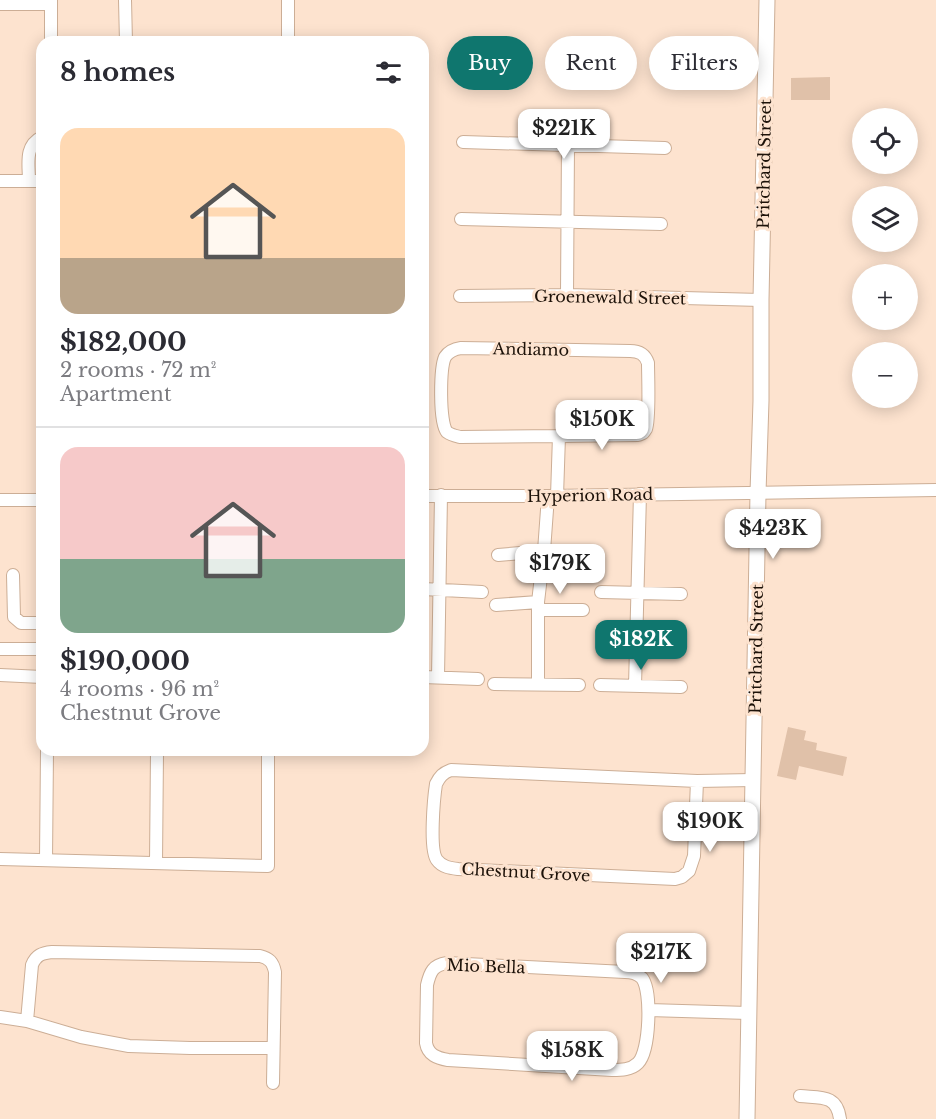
<!DOCTYPE html>
<html lang="en">
<head>
<meta charset="utf-8">
<style>
  body { margin:0; font-family:"Libre Baskerville",serif; background:#f2f2f3; color:#2b2b33; height:100vh; display:flex; flex-direction:column; font-size:22px; white-space:nowrap }
  * { box-sizing:border-box; margin:0 }
  p { font-size:20px; color:#7c7c81 }
  .icon { flex:none; width:33px; height:33px; fill:none; stroke:currentColor; stroke-width:2; stroke-linecap:round; stroke-linejoin:round }
  .map { position:relative; flex:1; overflow:hidden }
  .details { position:absolute; left:36px; top:36px; width:393px; height:720px; display:flex; flex-direction:column; background:#fff; border-radius:18px; box-shadow:0 3px 15px #0003 }
  .details>* { flex:none }
  .banner { position:absolute; left:447px; top:36px; width:399px; height:54px; display:flex; gap:12px }
  .tools { position:absolute; left:852px; top:108px; display:grid; gap:12px }
  .tools a { display:grid; place-items:center; width:66px; height:66px; border-radius:50%; background:#fff; box-shadow:0 3px 15px #0003; font-size:30px }
  .price { position:absolute; translate:-50% -51px; padding:0 14px; border-radius:12px; background:#fff; color:#222; font-size:20px; line-height:39px; filter:drop-shadow(0 2px 3px #0008) }
  .price::after { content:''; position:absolute; left:50%; top:36px; width:18px; height:14px; margin-left:-9px; background:inherit; clip-path:polygon(0 0,100% 0,50% 100%) }
  .price.selected { background:#0f766e; color:#fff }
  ul { padding:0; list-style:none }
  li { display:grid; align-content:center; gap:12px; height:318px; padding:0 24px }
  li+li { border-top:2px solid #e1e1e2 }
  li span { display:grid; place-items:center; height:186px; border-radius:18px; color:#555 }
  li>.icon { margin-inline-start:auto }
  span .icon { width:108px; height:108px; fill:#fffc; stroke-width:1 }
  li b { font-size:26px }
  h2 { display:flex; justify-content:space-between; align-items:center; height:72px; padding:0 24px; font-size:26px }
  .chip { padding:0 21px; border-radius:27px; background:#fff; box-shadow:0 3px 15px #0003; font-size:21px; line-height:54px }
  .chip.selected { background:#0f766e; color:#fff }
  .map>svg:first-child { display:block }
</style>
</head>
<body>
<div class="map">
<svg width="936" height="1119" viewBox="0 0 936 1119">
  <rect width="100%" height="100%" fill="#fde3cf"/>
  <path fill="#e0c1a9" d="M830 77V100H791V78Z
    M788 727 806 731 804 740 817 743 816 750 847 757 843 776 799 766 796 780 777 776Z"/>
  <g fill="none" stroke-linecap="round" stroke-linejoin="round">
    <g stroke="#ccae96" stroke-width="14">
      <path id="minor" d="M125 0 126 42
        M288 0V42
        M0 4H51V0
        M51 42V4
        M463 142 665 148
        M0 181H42
        M29 181C29 164 24 146 42 137
        M461 219 661 224
        M567 295 568 145
        M460 296 567 295 761 300
        M423 496H548L936 490
        M557 496 559 436 638 435C643 433 643 434 646 429 650 419 648 377 648 363 645 354 639 351 630 351L461 348C454 349 449 351 445 357 440 368 439 423 447 432 451 435 456 436 460 437L559 436
        M0 500H42
        M498 555 544 551
        M13 575 14 617 21 623H42
        M423 589 482 592
        M601 592 681 594
        M496 605 538 602
        M538 610H583
        M0 649H42
        M0 675 42 677
        M423 677 478 679
        M438 677 441 495
        M494 684 579 685
        M538 684V602L544 551 548 496
        M600 685 681 687
        M635 686 640 494
        M697 781 694 856 689 871 682 877 675 879 458 869C450 868 442 867 437 860 429 850 434 797 436 784 440 776 443 773 451 770L697 781 753 780
        M0 859 268 866V751
        M46 860 47 751
        M156 863 157 752
        M447 963 625 972C631 972 637 973 642 978 652 991 650 1051 638 1063 631 1070 621 1070 612 1070L448 1060C437 1058 428 1055 426 1043L427 985C430 972 433 965 447 963Z
        M649 1010 748 1013
        M0 1017 27 1021 81 1037 129 1046 190 1048H273
        M27 1021 32 965C36 955 42 953 52 952L260 956C269 958 273 962 275 972L273 1083
        M800 1096C820 1098 837 1094 840 1119"/>
    </g>
    <g stroke="#ccae96" stroke-width="17">
      <path id="tertiary" d="M747 1119 758 493 761 401V300L767 0"/>
    </g>
    <use href="#minor" stroke="#fff" stroke-width="12"/>
    <use href="#tertiary" stroke="#fff" stroke-width="15"/>
  </g>
  <g text-anchor="middle" dominant-baseline="central" stroke-width="6" stroke-linejoin="round" paint-order="stroke">
    <g font-size="16" fill="#1d1209" stroke="#fde3cf">
      <text transform="translate(764 164) rotate(-89)">Pritchard Street</text>
      <text transform="translate(610 297) rotate(1)">Groenewald Street</text>
      <text transform="translate(531 349) rotate(1)">Andiamo</text>
      <text transform="translate(590 495) rotate(-1)">Hyperion Road</text>
      <text transform="translate(756 649) rotate(-89)">Pritchard Street</text>
      <text transform="translate(526 872) rotate(3)">Chestnut Grove</text>
      <text transform="translate(486 966) rotate(2)">Mio Bella</text>
    </g>
  </g>
</svg>
<div class="tools">
<a><svg class="icon" aria-label="locate" viewBox="0 0 24 24"><circle cx="12" cy="12" r="6"/><path d="M12 2v4M12 18v4M2 12h4M18 12h4"/></svg></a>
<a><svg class="icon" aria-label="layers" viewBox="0 0 24 24"><path d="M12 4l9 5-9 5-9-5zM3 14l9 5 9-5"/></svg></a>
<a>+</a>
<a>−</a>
</div>
<b class="price" style="left:564px;top:160px">$221K</b>
<b class="price" style="left:602px;top:451px">$150K</b>
<b class="price" style="left:773px;top:560px">$423K</b>
<b class="price" style="left:560px;top:595px">$179K</b>
<b class="price selected" style="left:641px;top:671px">$182K</b>
<b class="price" style="left:710px;top:853px">$190K</b>
<b class="price" style="left:661px;top:984px">$217K</b>
<b class="price" style="left:572px;top:1082px">$158K</b>
<div class="banner">
<a class="chip selected">Buy</a>
<a class="chip">Rent</a>
<a class="chip">Filters</a>
</div>
<section class="details">
<h2>8 homes<svg class="icon" aria-label="filters" viewBox="0 0 24 24"><path d="M4 7h16M4 17h16"/><circle cx="9" cy="7" r="2"/><circle cx="15" cy="17" r="2"/></svg></h2>
<ul>
<li><span style="background:linear-gradient(#ffd9b3 70%,#b9a48a 0)"><svg class="icon" aria-label="home" viewBox="0 0 24 24"><path d="M3 11l9-7 9 7M6 9v11h12V9"/></svg></span><div><b>$182,000</b><p>2 rooms · 72 m²</p><p>Apartment</p></div></li>
<li><span style="background:linear-gradient(#f6c9c9 60%,#7fa58c 0)"><svg class="icon" aria-label="home" viewBox="0 0 24 24"><path d="M3 11l9-7 9 7M6 9v11h12V9"/></svg></span><div><b>$190,000</b><p>4 rooms · 96 m²</p><p>Chestnut Grove</p></div></li>
</ul>
</section>
</div>
</body>
</html>
